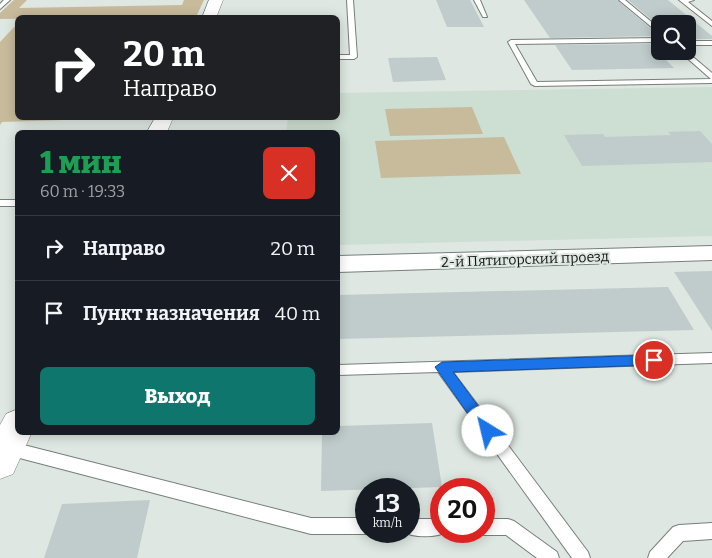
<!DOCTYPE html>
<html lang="ru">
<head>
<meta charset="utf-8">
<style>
	body { margin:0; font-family:Bitter,serif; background:#20242c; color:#f1f3f6; height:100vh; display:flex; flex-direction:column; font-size:19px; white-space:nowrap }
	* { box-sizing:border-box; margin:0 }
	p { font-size:16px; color:#9ea1a6 }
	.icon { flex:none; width:28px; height:28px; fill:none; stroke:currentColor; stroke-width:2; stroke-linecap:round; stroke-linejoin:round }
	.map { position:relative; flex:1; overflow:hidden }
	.details { position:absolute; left:15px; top:130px; width:325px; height:305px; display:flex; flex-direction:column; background:#171b24; border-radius:8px; box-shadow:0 2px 12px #0003 }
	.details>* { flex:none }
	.guide { position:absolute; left:15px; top:15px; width:325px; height:105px; border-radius:8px; box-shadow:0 2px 12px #0003; background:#202124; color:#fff; overflow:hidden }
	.controls { position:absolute; left:651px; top:15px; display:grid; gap:10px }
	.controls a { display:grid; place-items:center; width:45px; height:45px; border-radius:8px; background:#171b24; box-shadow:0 2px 12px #0003; font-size:25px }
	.speed { position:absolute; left:355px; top:478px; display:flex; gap:10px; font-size:25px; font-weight:700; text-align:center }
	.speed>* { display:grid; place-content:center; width:65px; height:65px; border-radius:50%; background:#171b24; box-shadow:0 2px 12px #0003; line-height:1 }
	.speed small { font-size:12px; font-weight:400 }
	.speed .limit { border:8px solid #d22; background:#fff; color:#111 }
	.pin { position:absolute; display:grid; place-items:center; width:42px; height:42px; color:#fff; margin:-21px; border:2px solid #fff; border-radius:50%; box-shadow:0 1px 5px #0007 }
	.me { position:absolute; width:55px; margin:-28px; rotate:324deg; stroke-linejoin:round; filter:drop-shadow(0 0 4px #0008) }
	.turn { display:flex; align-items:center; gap:18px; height:105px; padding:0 25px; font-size:22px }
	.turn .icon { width:65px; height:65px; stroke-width:2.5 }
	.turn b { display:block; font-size:35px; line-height:42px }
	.round { display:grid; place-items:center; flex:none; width:52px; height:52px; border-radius:8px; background:#20242c }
	.headline { display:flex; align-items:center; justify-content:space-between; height:85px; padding:0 25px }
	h1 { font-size:30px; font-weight:800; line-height:38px; color:#1e9e55 }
	.action { display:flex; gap:10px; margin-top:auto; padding:10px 25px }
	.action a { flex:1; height:58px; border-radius:8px; background:#0f766e; color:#fff; font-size:20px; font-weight:800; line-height:58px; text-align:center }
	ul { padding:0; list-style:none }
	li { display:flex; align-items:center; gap:15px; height:65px; padding:0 25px; border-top:1px solid #363941 }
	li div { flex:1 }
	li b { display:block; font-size:19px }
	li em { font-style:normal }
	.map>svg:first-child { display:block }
	.built { fill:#cdded2 }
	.green { fill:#c8bb9c }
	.building { fill:#bfcccb }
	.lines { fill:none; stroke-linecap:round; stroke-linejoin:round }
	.lane-casing { stroke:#767f79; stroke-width:2 }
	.street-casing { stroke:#767f79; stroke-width:2 }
	.secondary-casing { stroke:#767f79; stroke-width:1 }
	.lane { fill:#fff; fill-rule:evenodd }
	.street { fill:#fff; fill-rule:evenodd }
	.secondary { fill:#fff; fill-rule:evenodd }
	.route { fill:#1a73e8; stroke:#114b97 }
	.labels { text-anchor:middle; stroke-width:4; stroke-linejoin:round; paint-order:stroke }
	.street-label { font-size:14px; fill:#121513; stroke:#dee7e1 }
</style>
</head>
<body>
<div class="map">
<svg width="712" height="558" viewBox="0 0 712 558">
	<rect width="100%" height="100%" fill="#dee7e1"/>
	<path class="built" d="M712,87V236L338,245V132H286L288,118H338V93Z"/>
	<path class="green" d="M14,0H27L19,8L182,5L184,0H204L196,17L0,19V13Z
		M17,24L18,118H65L63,120L2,122L0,125V42Z
		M472,107L483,134L390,136L385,109Z
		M504,137L521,174L381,178L375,141Z"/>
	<path class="building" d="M436,0H470L484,27H447Z
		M524,0H617L660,36L550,38Z
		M628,0H668L712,36V39H688V24H660V27Z
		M650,44L674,68L572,70L555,45Z
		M437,57L446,80L393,82L388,58Z
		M700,131L712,144V162L582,166L564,135L603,134L605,137L671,135L668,132Z
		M712,271V331L674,272Z
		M668,287L694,330L338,339V295Z
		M432,423L442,487L321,491L322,432H338V426Z
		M150,500L137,558H44L62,504Z"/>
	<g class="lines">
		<g class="lane-casing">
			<path id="lane" d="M4,0H10L0,9V4Z
				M347,0H353L357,57L354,59H338V55H350Z
				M474,0H480L487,17H483Z
				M619,0H625L660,29V34Z
				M679,0H694L688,2L712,21V26Z
				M660,38V42L515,44L537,82L711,79L679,51H686L712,73V83L535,86L531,84L508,42L511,40Z
				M688,41H712V45H688Z
				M0,200H18V206H0Z
				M712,353V363L453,372L588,552L590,558H572L438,372L338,375V365Z
				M8,441L311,518H366V531H372L366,534H311L8,455L3,453L1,448L3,443Z
				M409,519H441V531H447C439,538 411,538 403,531H409Z
				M484,519H508L514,521L557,552L559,558H537L506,535H484L478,533V531H484Z
				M712,523V539L683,541L667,558H648L650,552L673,527L679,525Z"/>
		</g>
		<g class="street-casing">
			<path id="street" d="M712,246V260L338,272V256Z"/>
		</g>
		<g class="secondary-casing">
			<path id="secondary" d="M209,0H223L216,18H202Z
				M155,118H173L167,132H147Z
				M18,409V432H32L13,474L0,479V425L6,414Z"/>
		</g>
		<use href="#lane" class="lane"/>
		<use href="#street" class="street"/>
		<use href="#secondary" class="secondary"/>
	</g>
	<path class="route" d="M654,355L661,360L654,365L453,372L493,426L495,431L493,435L488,437L483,435L435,367L442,362Z"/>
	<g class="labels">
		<g class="street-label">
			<text transform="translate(525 259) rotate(-2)" y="5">2-й Пятигорский проезд</text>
		</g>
	</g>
</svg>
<div class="controls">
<a><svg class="icon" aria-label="search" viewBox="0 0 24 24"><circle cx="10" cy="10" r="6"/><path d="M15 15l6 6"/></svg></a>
</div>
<div class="speed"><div>13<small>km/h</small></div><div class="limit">20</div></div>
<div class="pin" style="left:654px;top:360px;background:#d93025"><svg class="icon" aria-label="arrive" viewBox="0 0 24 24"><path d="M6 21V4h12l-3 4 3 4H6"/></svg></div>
<svg class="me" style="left:488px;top:431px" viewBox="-20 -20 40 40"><circle r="19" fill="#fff"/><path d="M0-13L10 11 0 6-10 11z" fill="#1a73e8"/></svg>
<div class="guide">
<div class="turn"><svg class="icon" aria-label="right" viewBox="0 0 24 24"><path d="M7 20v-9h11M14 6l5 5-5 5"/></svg><div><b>20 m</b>Направо</div></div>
</div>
<section class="details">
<div class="headline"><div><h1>1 мин</h1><p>60 m · 19:33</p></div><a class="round" style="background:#d93025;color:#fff"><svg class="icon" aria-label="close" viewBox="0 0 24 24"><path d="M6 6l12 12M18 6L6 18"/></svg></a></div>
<ul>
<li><svg class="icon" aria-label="right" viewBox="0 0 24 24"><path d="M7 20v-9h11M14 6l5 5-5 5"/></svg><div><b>Направо</b></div><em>20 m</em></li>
<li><svg class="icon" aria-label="arrive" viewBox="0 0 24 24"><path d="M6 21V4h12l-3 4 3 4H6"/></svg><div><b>Пункт назначения</b></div><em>40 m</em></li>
</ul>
<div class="action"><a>Выход</a></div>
</section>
</div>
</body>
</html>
